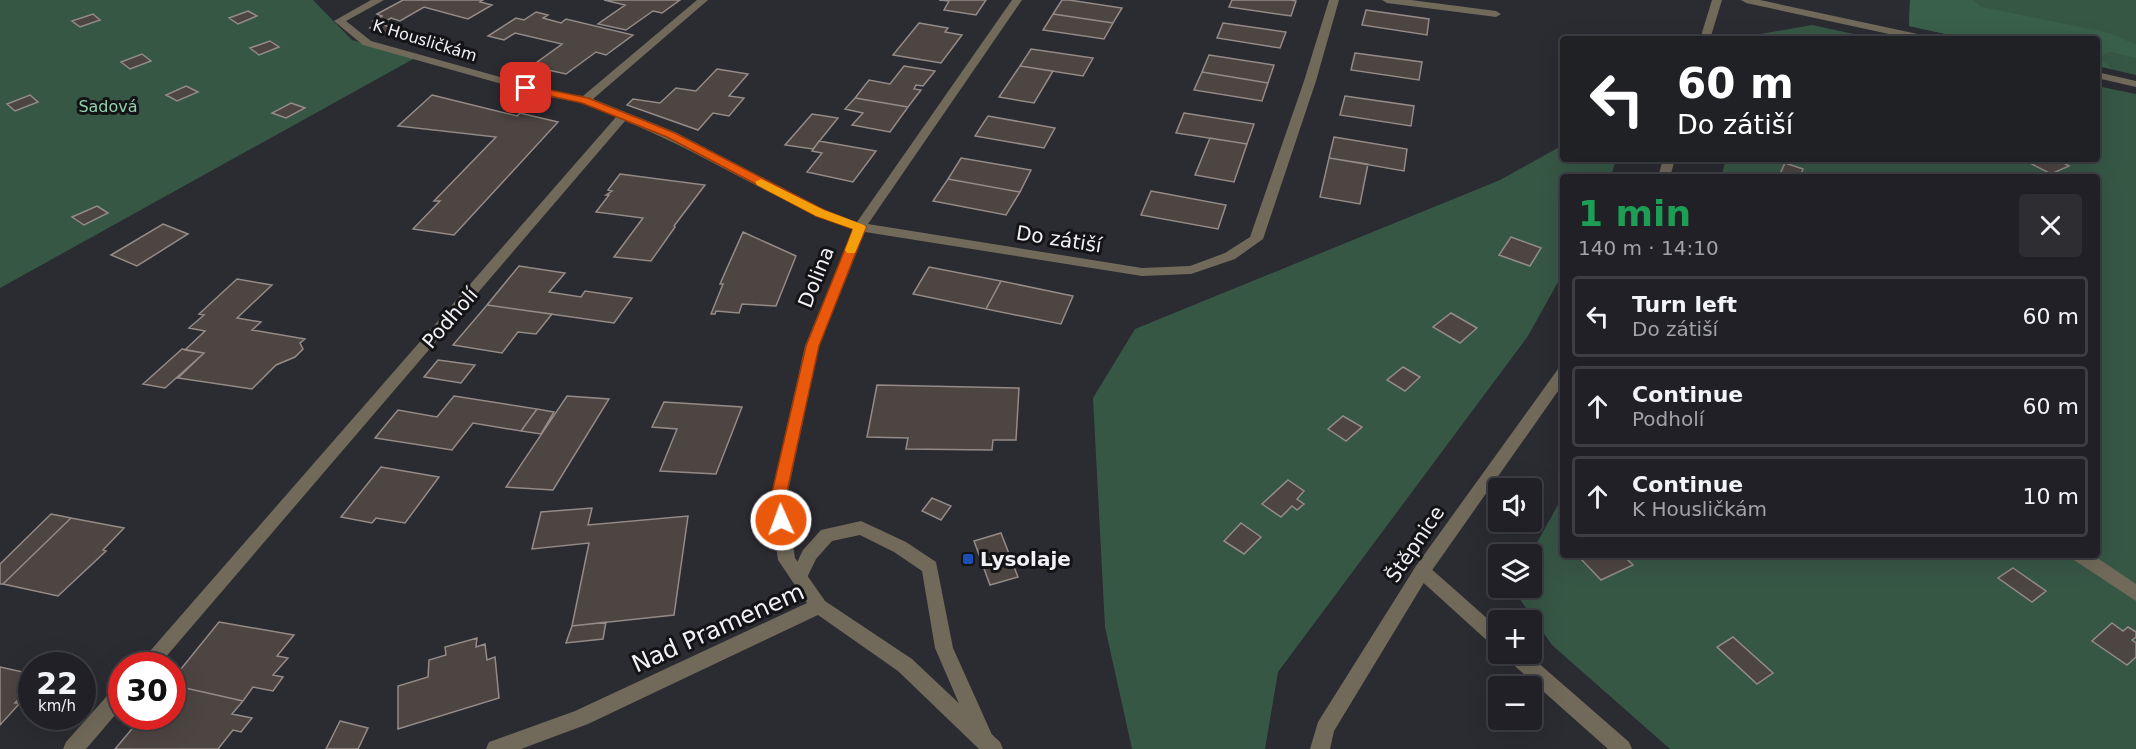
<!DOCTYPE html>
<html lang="en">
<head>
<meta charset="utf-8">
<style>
	body { margin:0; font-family:"DejaVu Sans",sans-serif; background:#2d2d32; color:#f1f3f6; height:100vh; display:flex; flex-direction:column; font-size:22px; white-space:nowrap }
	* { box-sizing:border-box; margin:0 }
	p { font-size:20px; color:#a2a3a7 }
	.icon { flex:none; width:33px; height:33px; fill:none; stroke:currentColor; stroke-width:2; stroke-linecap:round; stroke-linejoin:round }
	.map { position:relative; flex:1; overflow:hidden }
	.side { position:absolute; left:1560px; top:174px; width:540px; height:384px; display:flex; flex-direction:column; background:#202026; border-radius:6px; box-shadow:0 6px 24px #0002,0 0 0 2px #3d3e43 }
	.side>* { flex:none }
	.guide { position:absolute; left:1560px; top:36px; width:540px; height:126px; border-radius:6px; box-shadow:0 6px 24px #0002,0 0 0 2px #3d3e43; background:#202124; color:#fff; overflow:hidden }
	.tools { position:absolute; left:1488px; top:478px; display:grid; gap:12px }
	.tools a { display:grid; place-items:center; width:54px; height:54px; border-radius:6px; background:#202026; box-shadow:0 6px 24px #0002,0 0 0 2px #3d3e43; font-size:30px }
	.speed { position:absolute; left:18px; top:652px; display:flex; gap:12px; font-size:30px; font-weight:700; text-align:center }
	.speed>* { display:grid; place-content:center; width:78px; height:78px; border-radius:50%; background:#202026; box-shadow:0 6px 24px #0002,0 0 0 2px #3d3e43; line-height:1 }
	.speed small { font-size:15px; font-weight:400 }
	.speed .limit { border:9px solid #d22; background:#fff; color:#111 }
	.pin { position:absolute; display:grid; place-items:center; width:51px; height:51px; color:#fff; margin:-26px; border-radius:12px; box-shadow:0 3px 9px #0006 }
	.me { position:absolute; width:66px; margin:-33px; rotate:358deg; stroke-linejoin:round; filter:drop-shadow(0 0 4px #0008) }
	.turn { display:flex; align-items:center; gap:21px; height:126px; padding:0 18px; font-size:27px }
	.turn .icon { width:78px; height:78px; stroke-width:2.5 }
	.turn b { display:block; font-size:42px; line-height:51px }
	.round { display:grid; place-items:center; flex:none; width:63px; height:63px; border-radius:6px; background:#2d2d32 }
	.overview { display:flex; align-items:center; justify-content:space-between; height:102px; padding:0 18px }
	h1 { font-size:36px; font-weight:700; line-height:45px; color:#1e9e55 }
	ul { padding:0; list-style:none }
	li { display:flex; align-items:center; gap:18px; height:81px; margin:0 12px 9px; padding:0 6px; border:3px solid #3d3e43; border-radius:6px }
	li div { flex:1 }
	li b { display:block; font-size:22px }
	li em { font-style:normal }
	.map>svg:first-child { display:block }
	.green { fill:#375745 }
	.forest { fill:#39604a }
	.building { fill:#4d4541; stroke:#948b87; stroke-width:1.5 }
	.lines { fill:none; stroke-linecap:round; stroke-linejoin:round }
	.service { fill:#716a5a; fill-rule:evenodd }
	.minor { fill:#716a5a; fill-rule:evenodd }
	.tertiary { fill:#716a5a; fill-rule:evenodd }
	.route { fill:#ea580c; stroke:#983908; stroke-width:1.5 }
	.slow { fill:#f59e0b }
	.transit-dot { fill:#1a4fb4; stroke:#141417; stroke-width:2 }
	.labels { text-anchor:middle; stroke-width:6; stroke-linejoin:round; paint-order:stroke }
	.far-street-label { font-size:16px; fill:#f1f1f6; stroke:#141417 }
	.far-park-label { font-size:16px; fill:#91d3ad; stroke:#141417 }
	.street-label { font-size:20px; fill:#f1f1f6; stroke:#141417 }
	.poi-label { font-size:20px; font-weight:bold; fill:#f1f1f6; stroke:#141417; text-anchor:start }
	.near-street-label { font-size:24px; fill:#f1f1f6; stroke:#141417 }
</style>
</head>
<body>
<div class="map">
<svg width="2136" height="749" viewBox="0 0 2136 749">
	<rect width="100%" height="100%" fill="#2b2b32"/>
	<path class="green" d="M0,0H313L352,40L415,58L0,288Z
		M1910,0H2136V75L2097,66V39H1969L1909,26Z
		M1812,25L1877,39H1759L1760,34Z
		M2097,86L2136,94V749H1670L1552,645L1512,588H1532L1530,555L1563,496V555H2097V177H1721L1726,159H2097Z
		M1563,145V159H1616L1611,177H1563V273L1528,336L1278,672L1265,749H1132L1105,627L1093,398L1135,329L1500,180Z"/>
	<path class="forest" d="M1910,0H1973L1981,7L2096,30L2112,34L2136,45V58L2111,52L2104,54L2101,59L2113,69L2097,66V39H1969L1909,26Z"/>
	<path class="building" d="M403,0H483L480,2L492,5L468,19L424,7L400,21L391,18L380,24L406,32L396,38L370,28L380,23L373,21L382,16L377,14Z
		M604,0H680L662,13L653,11L626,30L598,24L625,5Z
		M939,0H986L976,15L944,10L949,1Z
		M1062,0H1069L1122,8L1113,23L1053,14Z
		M1232,0H1291L1296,1L1291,16L1229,7Z
		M1366,10L1429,19L1427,35L1362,25Z
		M248,11L257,16L238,24L229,18Z
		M536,12L548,15L543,18L561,23L566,19L633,35L606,55L596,52L566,74L548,70L535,79L515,78L562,44L515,33L504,40L488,36L516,18L524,20Z
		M93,14L100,20L80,27L72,21Z
		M1053,14L1113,23L1104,39L1043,30Z
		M919,23L948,28L945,32L962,35L941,63L893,55Z
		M1223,23L1286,32L1280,48L1217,38Z
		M270,41L279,47L259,55L250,48Z
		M1031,49L1093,58L1083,76L1020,66Z
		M1355,53L1422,62L1419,80L1351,70Z
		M142,54L151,61L130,69L121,62Z
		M1209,55L1274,65L1268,83L1202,72Z
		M904,66L935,71L923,86L916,85L914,89L921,90L908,107L855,98L869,80L890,84Z
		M1020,66L1053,71L1034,103L999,97Z
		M717,69L748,74L729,96L744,98L729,116L713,113L698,130L627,105L633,99L660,103L676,88L696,91Z
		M1202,72L1268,83L1262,101L1194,90Z
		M186,86L198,92L177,101L166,95Z
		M30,95L38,102L15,111L7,104Z
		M432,95L517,116L520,113L558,122L454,235L413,229L440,201H434L496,137L398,126Z
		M1345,96L1414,106L1411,126L1340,115Z
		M855,98L908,107L890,132L852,125L863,113L845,109Z
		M291,103L305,108L286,118L272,113Z
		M1184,113L1254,124L1247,144L1176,133Z
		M812,114L838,118L813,149L785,145Z
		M988,116L1055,128L1044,148L975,136Z
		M1334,137L1407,149L1404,171L1329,158Z
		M1210,138L1247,144L1234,182L1195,175Z
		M819,141L876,151L853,182L807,172L822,153L812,151Z
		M961,158L1031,170L1020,192L948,179Z
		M1329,158L1368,164L1360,204L1320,197Z
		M2039,159H2056L2069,166L2051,174L2030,163Z
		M1785,163L1803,169L1800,177L1780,174Z
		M620,174L705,185L674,226L675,227L651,261L614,257L643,218L596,212L609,195H606L612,191L608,190Z
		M948,179L1020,192L1006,215L933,201Z
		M1151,191L1226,205L1218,229L1141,215Z
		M97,206L108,213L84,225L72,217Z
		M163,224L188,234L137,266L111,255Z
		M743,232L796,256L776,306L742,304L739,313L716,311L715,314H711L723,284H720Z
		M1511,237L1541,248L1530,266L1499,255Z
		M519,266L565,273L549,292L581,297L585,291L632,298L614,323L487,305Z
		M929,267L1001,281L986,309L913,294Z
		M237,279L272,285L237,318L261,322L252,330L305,339L300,343L303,349L295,357L276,365L252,389L178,378L204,353L185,350L205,331L189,328L204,315L199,314Z
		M1001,281L1073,296L1061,324L986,309Z
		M487,305L552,314L536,334L518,332L502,353L453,345Z
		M1451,313L1477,328L1460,343L1433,327Z
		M182,349L204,353L165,388L143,384Z
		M438,360L475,365L461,383L424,377Z
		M1403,367L1420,377L1405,391L1387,380Z
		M877,385L1019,388L1016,440H993L992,450L906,449L908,438L867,437Z
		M454,396L537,409L521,431L473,423L452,450L375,438L398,410L437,417Z
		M567,396L609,399L553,490L506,487Z
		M664,402L742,407L716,474L660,471L677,429L652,427Z
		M537,409L554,412L541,434L521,431Z
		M1343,416L1362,427L1346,441L1328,429Z
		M381,467L439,477L405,523L376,518L372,523L341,517Z
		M1288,480L1304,491L1297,499L1304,504L1297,510L1292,506L1281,517L1262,504Z
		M932,498L951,506L941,520L922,511Z
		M592,508L588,525L688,516L674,615L572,626L589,543L532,549L541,512Z
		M51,514L71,518L3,584H0V564Z
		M71,518L124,528L103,550L106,551L58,596L3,584Z
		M1241,523L1261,537L1244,554L1224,541Z
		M1001,533L1018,577L990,585L974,541Z
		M1585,555H1623L1633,565L1601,580L1580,558Z
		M2013,568L2046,591L2032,602L1998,578Z
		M219,622L294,635L277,656L288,658L273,675L283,677L273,691L253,687L243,701L172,685V680Z
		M606,622L603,639L566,643L572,626Z
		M2112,623L2123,631L2128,627L2136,632V637L2132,640L2136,643V657L2127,665L2092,641Z
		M1733,637L1773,673L1757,684L1717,647Z
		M477,638L476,647L485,644L487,660L495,657L499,698L398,729V686L428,677L429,660L446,655L445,647Z
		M0,667L32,674V685L15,703H20L0,725Z
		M172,685L243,701L232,714L252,718L241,732L233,730L218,749H115L142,717H172Z
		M340,721L368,728L358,749H326Z"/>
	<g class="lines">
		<path class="service" d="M1741,0H1760L1927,36L1932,39H1912L1746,3Z
			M2097,72L2136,81V87L2097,78Z
			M861,521L906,542L936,562L953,648L993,737L990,743L983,746L976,743L935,648L922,571L894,552L860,535L832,541L816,559L805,582L799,584L793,582L790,577L803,550L821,530Z"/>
		<path class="minor" d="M371,0H384L346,21L371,41L550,91L583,96L697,0H708L593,99L675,132L825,210L857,222L1012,0H1022L868,224L1142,268L1190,266L1225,253L1250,237L1304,81L1329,0H1339L1316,81L1263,239L1235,259L1191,274L1142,276L865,232L819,346L786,501L795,558L825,601L912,659L1000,742L1003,749H979L898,671L818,615L588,724L521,749H486L489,742L575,711L807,603L778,560L770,501L805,346L853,229C773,201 703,152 625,121L158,666H137L616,117L582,103L545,96L363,45L334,21Z
			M1382,0H1411L1496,11L1501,14L1496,17L1387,3Z
			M2071,555H2093L2136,584V601L2074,560Z
			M1422,564L1428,566L1498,628V647L1492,645L1416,576L1413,571L1416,566Z
			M1506,654H1528L1629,742L1632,749H1608L1508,660Z
			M122,685V707L86,749H63L66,742L115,687Z"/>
		<path class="tertiary" d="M1712,0H1722L1710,39H1700Z
			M1663,159H1675L1670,177H1658Z
			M1563,368V384L1428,576L1334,731L1330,749H1310L1318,722L1416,566L1558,369Z"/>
	</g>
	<path class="route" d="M526,85L588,98L675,133L824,210L866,227L819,346L785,501L789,520L786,525H775L770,501L806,346L853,229L816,216L667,137L582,103L523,90L521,88Z"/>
	<path class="slow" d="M761,179L824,210L864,225L866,227L855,253H847L845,250L853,229L816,216L757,185L755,182Z"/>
	<rect class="transit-dot" x="962" y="553" width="12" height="12" rx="3"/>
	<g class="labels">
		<g class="far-street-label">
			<text transform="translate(425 40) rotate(17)" y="6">K Housličkám</text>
		</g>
		<g class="far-park-label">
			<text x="108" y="112">Sadová</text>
		</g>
		<g class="street-label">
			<text transform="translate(1059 239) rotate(9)" y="7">Do zátiší</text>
			<text transform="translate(816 277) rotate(-68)" y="7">Dolina</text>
			<text transform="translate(450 318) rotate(-49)" y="7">Podholí</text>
			<text transform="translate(1415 544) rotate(-56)" y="7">Štěpnice</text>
		</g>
		<g class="poi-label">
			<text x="980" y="566">Lysolaje</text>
		</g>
		<g class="near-street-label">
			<text transform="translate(718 628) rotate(-24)" y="8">Nad Pramenem</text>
		</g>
	</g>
</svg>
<div class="tools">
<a><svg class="icon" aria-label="sound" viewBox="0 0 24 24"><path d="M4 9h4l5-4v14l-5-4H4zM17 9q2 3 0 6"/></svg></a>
<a><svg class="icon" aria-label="layers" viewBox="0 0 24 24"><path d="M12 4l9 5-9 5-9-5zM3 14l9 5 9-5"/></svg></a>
<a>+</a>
<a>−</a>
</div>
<div class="speed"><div>22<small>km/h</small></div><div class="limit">30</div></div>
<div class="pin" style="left:526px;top:88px;background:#d93025"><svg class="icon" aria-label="arrive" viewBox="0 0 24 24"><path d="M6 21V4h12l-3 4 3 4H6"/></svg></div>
<svg class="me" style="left:781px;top:520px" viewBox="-20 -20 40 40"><circle r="17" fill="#ea580c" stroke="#fff" stroke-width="3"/><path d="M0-11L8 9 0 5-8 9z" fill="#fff"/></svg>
<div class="guide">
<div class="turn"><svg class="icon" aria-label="left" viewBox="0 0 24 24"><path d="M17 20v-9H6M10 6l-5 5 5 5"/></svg><div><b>60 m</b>Do zátiší</div></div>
</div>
<section class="side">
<div class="overview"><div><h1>1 min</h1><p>140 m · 14:10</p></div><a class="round"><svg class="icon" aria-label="close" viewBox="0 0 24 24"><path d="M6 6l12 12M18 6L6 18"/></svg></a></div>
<ul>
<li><svg class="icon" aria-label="left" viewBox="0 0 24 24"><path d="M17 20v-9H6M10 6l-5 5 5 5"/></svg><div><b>Turn left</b><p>Do zátiší</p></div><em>60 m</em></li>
<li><svg class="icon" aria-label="ahead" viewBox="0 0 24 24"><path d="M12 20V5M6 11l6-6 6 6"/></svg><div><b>Continue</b><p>Podholí</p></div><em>60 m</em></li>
<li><svg class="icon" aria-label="ahead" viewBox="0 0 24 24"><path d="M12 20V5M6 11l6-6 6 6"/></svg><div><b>Continue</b><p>K Housličkám</p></div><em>10 m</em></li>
</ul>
</section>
</div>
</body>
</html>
